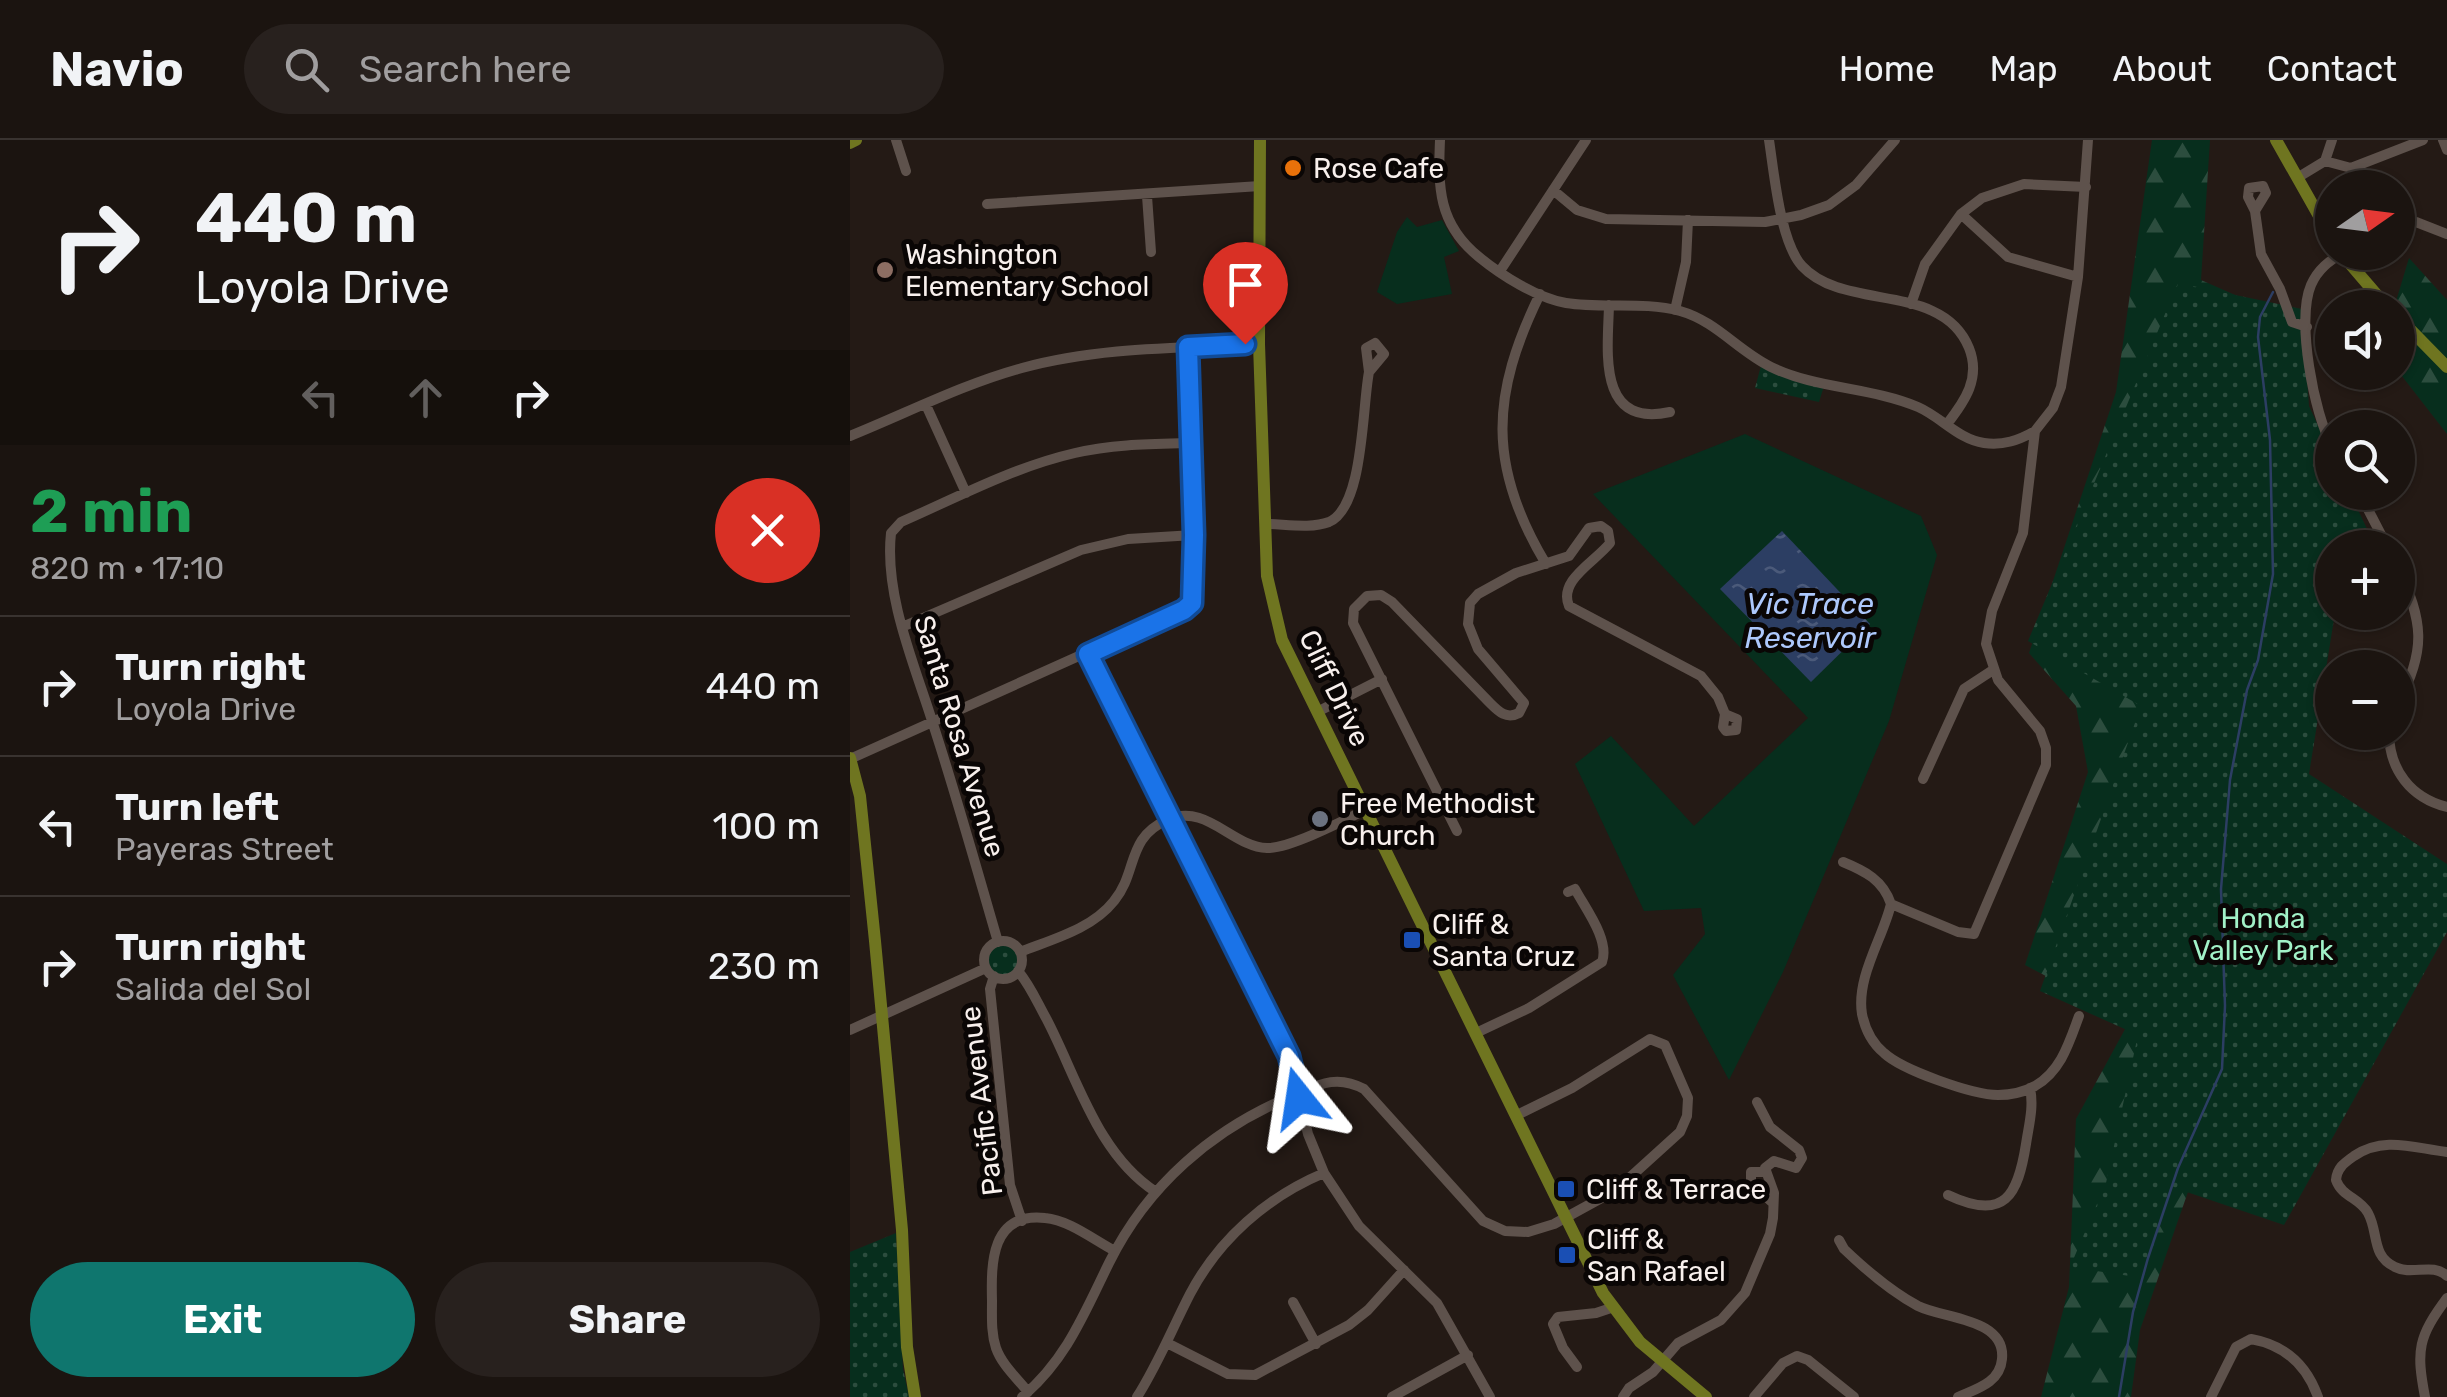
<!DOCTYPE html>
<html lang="en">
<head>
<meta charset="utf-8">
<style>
	body { margin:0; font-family:Rubik,sans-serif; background:#28211e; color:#f1f3f6; height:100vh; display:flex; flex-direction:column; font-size:38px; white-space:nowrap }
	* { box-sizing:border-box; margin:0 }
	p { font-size:32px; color:#a09e9f }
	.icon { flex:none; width:55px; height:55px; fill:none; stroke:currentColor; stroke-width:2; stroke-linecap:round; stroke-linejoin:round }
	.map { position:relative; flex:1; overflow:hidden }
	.sheet { display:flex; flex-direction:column; background:#1b1410; width:850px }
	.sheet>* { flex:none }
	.hud { background:#1b1410; color:#f1f3f6; overflow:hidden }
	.needle { width:65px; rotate:76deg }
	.controls { position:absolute; left:1465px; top:30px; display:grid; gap:20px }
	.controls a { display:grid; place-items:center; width:100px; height:100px; border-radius:50%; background:#1b1410; box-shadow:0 2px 8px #0004,0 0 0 2px #393330; font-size:50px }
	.pin { position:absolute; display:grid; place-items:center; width:85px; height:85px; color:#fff; margin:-102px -42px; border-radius:50% 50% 50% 0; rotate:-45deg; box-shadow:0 0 10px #0007 }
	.pin .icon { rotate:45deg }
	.me { position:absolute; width:110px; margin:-55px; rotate:345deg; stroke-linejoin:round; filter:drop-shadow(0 0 8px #0008) }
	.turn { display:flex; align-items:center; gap:35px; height:210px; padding:0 30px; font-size:45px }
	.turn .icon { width:130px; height:130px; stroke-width:2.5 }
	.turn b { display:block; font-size:70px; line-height:85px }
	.lanes { display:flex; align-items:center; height:95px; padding:0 30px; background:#0003; justify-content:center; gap:50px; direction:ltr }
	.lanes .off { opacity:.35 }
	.round { display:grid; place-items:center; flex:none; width:105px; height:105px; border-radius:52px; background:#28211e }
	.headline { display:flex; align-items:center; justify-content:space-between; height:170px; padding:0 30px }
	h1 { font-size:60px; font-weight:700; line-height:75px; color:#1e9e55 }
	.action { display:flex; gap:20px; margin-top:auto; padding:20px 30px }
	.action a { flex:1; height:115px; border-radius:60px; background:#0f766e; color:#fff; font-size:40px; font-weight:700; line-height:115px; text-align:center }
	.action a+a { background:#28211e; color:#f1f3f6 }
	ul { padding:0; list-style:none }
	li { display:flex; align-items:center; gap:30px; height:140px; padding:0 30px; border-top:2px solid #393330 }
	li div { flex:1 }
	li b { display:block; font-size:38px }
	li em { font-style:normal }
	header { display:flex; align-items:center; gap:60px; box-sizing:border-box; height:140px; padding:0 50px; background:#1b1410; border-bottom:2px solid #393330 }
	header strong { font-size:48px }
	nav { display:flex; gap:55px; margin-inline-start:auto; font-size:35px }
	.search { width:700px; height:90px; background:#28211e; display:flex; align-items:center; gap:25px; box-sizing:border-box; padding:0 35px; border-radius:55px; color:#a09e9f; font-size:38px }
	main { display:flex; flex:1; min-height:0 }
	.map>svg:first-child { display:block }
	.grass { fill:#072e1d }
	.forest { fill:url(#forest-firs) }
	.park { fill:url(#park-dots) }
	.water { fill:url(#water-ripples) }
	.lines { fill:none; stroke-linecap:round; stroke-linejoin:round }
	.stream { stroke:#2c3e63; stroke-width:2.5 }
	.minor { stroke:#5e524c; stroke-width:10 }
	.major { stroke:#6f7520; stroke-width:12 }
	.route-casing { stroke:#114b97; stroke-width:25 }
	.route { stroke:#1a73e8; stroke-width:18 }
	.food-dot { fill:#e8710a; stroke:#0a0605; stroke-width:4 }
	.education-dot { fill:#8d6e63; stroke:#0a0605; stroke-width:4 }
	.worship-dot { fill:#6b7280; stroke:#0a0605; stroke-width:4 }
	.transit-dot { fill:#1a4fb4; stroke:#0a0605; stroke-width:4 }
	.labels { text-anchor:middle; stroke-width:10; stroke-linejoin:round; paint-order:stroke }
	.poi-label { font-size:28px; fill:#f8f0ed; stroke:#0a0605; text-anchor:start }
	.street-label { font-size:28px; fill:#f8f0ed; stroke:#0a0605 }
	.park-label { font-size:28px; fill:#a2f2c8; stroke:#0a0605 }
	.water-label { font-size:30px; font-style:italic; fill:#adc8fc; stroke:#0a0605 }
</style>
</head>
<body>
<header>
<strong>Navio</strong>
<div class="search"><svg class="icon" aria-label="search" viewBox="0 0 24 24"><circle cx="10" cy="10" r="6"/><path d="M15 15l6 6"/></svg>Search here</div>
<nav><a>Home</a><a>Map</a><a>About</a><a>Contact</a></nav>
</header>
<main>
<section class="sheet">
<div class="hud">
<div class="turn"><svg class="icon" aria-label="right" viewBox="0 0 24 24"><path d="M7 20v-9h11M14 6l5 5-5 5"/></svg><div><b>440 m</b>Loyola Drive</div></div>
<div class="lanes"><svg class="icon off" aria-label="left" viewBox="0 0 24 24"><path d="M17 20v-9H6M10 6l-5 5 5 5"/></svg><svg class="icon off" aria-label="ahead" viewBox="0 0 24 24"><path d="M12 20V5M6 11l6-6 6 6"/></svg><svg class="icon" aria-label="right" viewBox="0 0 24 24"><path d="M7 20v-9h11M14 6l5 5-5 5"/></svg></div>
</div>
<div class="headline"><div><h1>2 min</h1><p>820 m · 17:10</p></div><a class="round" style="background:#d93025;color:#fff"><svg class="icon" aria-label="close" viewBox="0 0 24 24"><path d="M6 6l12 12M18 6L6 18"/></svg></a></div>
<ul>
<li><svg class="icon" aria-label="right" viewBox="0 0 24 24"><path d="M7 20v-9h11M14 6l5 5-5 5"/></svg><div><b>Turn right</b><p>Loyola Drive</p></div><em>440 m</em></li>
<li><svg class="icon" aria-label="left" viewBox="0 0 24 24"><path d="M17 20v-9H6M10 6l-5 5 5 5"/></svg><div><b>Turn left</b><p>Payeras Street</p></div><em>100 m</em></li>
<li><svg class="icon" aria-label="right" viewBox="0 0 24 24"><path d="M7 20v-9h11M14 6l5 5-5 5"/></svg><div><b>Turn right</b><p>Salida del Sol</p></div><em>230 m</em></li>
</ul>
<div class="action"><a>Exit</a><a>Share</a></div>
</section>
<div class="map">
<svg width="1597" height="1257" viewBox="0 0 1597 1257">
	<defs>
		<pattern id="forest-firs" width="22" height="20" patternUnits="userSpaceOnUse" patternTransform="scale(2.5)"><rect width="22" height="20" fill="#072e1d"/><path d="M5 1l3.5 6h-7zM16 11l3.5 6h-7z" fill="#2c4d3e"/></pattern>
		<pattern id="park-dots" width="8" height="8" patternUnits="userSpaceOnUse" patternTransform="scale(2.5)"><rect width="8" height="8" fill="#072e1d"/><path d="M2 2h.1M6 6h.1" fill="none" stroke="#2c4d3e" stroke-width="1.8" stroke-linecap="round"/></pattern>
		<pattern id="water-ripples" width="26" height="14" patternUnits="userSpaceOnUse" patternTransform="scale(2.5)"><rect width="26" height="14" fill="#2c3e63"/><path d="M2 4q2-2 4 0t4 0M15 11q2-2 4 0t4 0" fill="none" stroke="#4b5a7a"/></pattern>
	</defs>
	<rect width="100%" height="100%" fill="#241a15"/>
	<path class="grass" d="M557,77L567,87L592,80L609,111L594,117L602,154L547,164L527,152L547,92Z
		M895,294L1071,376L1087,415L1039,581L933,832L879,940L823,835L855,794L851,768L794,771L725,624L761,596L844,686L958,578L743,354Z"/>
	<path class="forest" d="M1302,0H1360L1351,140L1401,162L1339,1049L1290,1190L1281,1257H1191L1219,1147L1226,979L1280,880L1175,825L1238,632L1226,566L1179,513L1266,252Z
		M1559,118L1597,160V294L1548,231V168H1544Z"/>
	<path class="park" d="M1328,143L1452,169L1459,266L1482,316V352L1500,353L1519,393L1506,407L1482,408L1485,473L1459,634L1597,724V792L1434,1085L1322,1047L1293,1138L1220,1127L1256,1043L1288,895L1190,851L1291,566L1178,501Z
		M912,222L975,243L969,262L905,248Z
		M134 820a19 19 0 1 1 38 0a19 19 0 1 1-38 0Z
		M46,1093L53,1229L59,1257H0V1112Z"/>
	<path class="water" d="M932,391L1020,484L961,542L870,449Z"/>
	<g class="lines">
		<path class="stream" d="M1269,1257L1283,1172L1298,1118L1328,1028L1372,929L1375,866L1371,749L1380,640L1397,550L1408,520L1423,434L1420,300L1408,197L1410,177L1423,152"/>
		<path class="minor" d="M46,0L56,31
			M590,0C588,47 588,84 629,117C651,135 687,158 716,163C754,169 793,161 830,171C866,181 888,211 921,227C966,249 1021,247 1068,267C1091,277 1108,299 1134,303C1153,306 1169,300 1185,291
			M919,0C924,32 930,102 952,126C994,172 1092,141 1119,208C1131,238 1115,261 1097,284
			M1593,0L1597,10
			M1475,21L1501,28L1573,0
			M1475,21L1482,0
			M1447,38L1475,21
			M703,50L727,70L756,79L915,82L951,75L979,65L1006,45L1045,0
			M297,56L301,112
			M137,64L410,46
			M1405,71L1398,57L1399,48L1413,46L1416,53L1405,71L1411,114L1430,149L1442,182L1457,187
			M1111,74L1158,117L1228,137
			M1548,83L1566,82L1597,94
			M650,131L736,0
			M690,154C641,254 637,326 696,424
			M1061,164L1075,124L1111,74L1132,58L1174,44L1236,47
			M759,165C758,210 746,288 820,272
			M825,170L836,122L838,80
			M525,203L534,214L519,232L516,208Z
			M76,265L116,353
			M0,296C57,273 113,244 172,228C248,207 330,208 409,204
			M1482,306C1464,274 1446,180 1461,145C1468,129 1479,121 1494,112
			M1509,352L1538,408
			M415,384C434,384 461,389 479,382C514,367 512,267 519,232
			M1548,428C1573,480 1577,510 1548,563
			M52,487L231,410L278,399L344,395
			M238,513L439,916L458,994L474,1033L509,1086L587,1163L640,1257
			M467,572L532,539
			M1539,592C1539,630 1561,658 1597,667
			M0,619L340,466L345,456L338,207
			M1073,639L1114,549L1143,530
			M607,691L503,483L504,469L517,456L531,455L542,462L639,562C648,571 656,580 669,573L674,563L628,509L618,484L620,463L628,454L666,433L719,416L739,388L751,386L758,391L760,403C745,422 708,440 719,466L851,536L868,557L875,574L873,587L876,591L886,590L887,579L875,574
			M993,722C1015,731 1033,740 1041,764C1033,798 1006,837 1012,874C1015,889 1022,903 1034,913C1052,930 1123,955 1148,955C1161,955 1174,952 1185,946C1211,931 1219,903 1229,876
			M1041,764L1108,792L1124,794L1196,625V608L1190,591L1148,540L1136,504L1142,471L1173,393L1185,291L1203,268L1211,247L1228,137L1238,0
			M134 820a19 19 0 1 1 38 0a19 19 0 1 1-38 0Z
			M148,802C127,730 107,658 84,587C66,528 34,457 41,393L51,382C108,357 164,327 225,313C263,304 302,304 341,303
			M170,812C203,799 242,789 264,761C288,732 276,698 317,680C356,662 382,707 417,708C439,709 495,680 517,669
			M168,831C180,845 187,862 196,878C227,937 247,1014 306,1052
			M144,836L140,849L160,1045L172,1081
			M0,890L136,828
			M626,893L679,868L752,822C760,800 735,768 725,749L718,752
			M1597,1012C1563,1008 1534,996 1504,1016C1494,1023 1487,1028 1486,1040C1492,1057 1510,1058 1518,1073C1529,1093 1521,1116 1545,1127C1562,1136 1583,1122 1597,1136
			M916,1032H901V1043L923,1063
			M1098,1055C1155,1082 1168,1055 1176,1004C1179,984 1184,967 1180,948
			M989,1100L994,1109C1016,1130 1040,1151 1068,1166C1094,1179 1156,1178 1152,1219C1150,1243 1126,1249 1108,1257
			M443,1162L466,1204
			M317,1203L378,1234L405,1235L499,1185L518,1170L554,1130
			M727,1227L713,1208L703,1184L708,1177L746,1173L761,1168
			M178,1252C167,1238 152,1225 146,1208C141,1193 142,1177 142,1161C141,1123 141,1072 195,1078C219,1080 244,1100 265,1111
			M172,1257C216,1220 234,1174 259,1123C297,1046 362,989 442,956C468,945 486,934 514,949L633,1081L655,1091L678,1092L704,1084L766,1050L830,992L837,976L838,958L815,905L800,899L722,948L667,975
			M287,1257C308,1224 322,1189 340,1154C369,1099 417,1057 474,1033
			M542,1257L618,1215
			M773,1257L779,1248L803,1232L828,1203L871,1180L895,1153L920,1094L923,1078L924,1053L915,1028L924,1021L946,1028L952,1018L949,1010L920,987L907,962
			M904,1257L933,1223L947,1216L958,1220L1004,1257
			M1361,1257L1386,1207L1401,1199C1435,1205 1457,1226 1468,1257
			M1575,1257C1566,1210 1568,1197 1597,1158"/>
		<path class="major" d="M410,0L409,204L417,436L432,500L753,1153L790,1202L856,1257
			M1426,0L1482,99
			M0,3L6,0
			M1490,112L1538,168
			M1548,177L1597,227
			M0,618L10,656L25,801L52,1090L57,1207L65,1257"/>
	</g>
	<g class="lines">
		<g class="route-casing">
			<path id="route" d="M395,204L338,207L344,395L342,463L334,470L238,514L439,916L449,958"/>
		</g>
		<use href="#route" class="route"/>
	</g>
	<circle class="food-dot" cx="443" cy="28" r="10"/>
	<circle class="education-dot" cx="35" cy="130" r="10"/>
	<circle class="worship-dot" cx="470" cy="679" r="10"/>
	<g class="transit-dot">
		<rect x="552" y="790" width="20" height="20" rx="5"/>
		<rect x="706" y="1039" width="20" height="20" rx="5"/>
		<rect x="707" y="1105" width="20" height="20" rx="5"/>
	</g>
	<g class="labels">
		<g class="poi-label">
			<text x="463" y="38">Rose Cafe</text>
			<text x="55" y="124">Washington<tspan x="55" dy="32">Elementary School</tspan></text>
			<text x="490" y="673">Free Methodist<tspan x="490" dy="32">Church</tspan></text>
			<text x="582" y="794">Cliff &amp;<tspan x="582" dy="32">Santa Cruz</tspan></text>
			<text x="736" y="1059">Cliff &amp; Terrace</text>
			<text x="737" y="1109">Cliff &amp;<tspan x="737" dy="32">San Rafael</tspan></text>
		</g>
		<g class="street-label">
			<text transform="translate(485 548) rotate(64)" y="10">Cliff Drive</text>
			<text transform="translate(110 596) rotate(73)" y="10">Santa Rosa Avenue</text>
			<text transform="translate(131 961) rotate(-97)" y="10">Pacific Avenue</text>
		</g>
		<g class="park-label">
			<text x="1413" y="788">Honda<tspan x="1413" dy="32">Valley Park</tspan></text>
		</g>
		<g class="water-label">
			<text x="960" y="474">Vic Trace<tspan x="960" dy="34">Reservoir</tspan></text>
		</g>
	</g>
</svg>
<div class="controls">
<a><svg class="needle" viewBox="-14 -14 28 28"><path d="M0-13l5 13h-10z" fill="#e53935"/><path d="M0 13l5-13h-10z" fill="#a09e9f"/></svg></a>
<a><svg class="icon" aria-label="sound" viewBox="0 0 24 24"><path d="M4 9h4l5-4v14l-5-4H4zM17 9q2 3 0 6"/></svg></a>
<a><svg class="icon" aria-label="search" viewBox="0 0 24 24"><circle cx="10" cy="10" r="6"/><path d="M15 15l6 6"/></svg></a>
<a>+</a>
<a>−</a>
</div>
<div class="pin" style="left:395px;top:204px;background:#d93025"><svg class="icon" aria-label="arrive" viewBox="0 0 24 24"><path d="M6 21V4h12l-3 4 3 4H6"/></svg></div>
<svg class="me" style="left:449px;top:958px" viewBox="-20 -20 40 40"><path d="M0-17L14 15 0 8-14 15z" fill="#1a73e8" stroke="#fff" stroke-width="4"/></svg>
</div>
</main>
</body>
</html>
